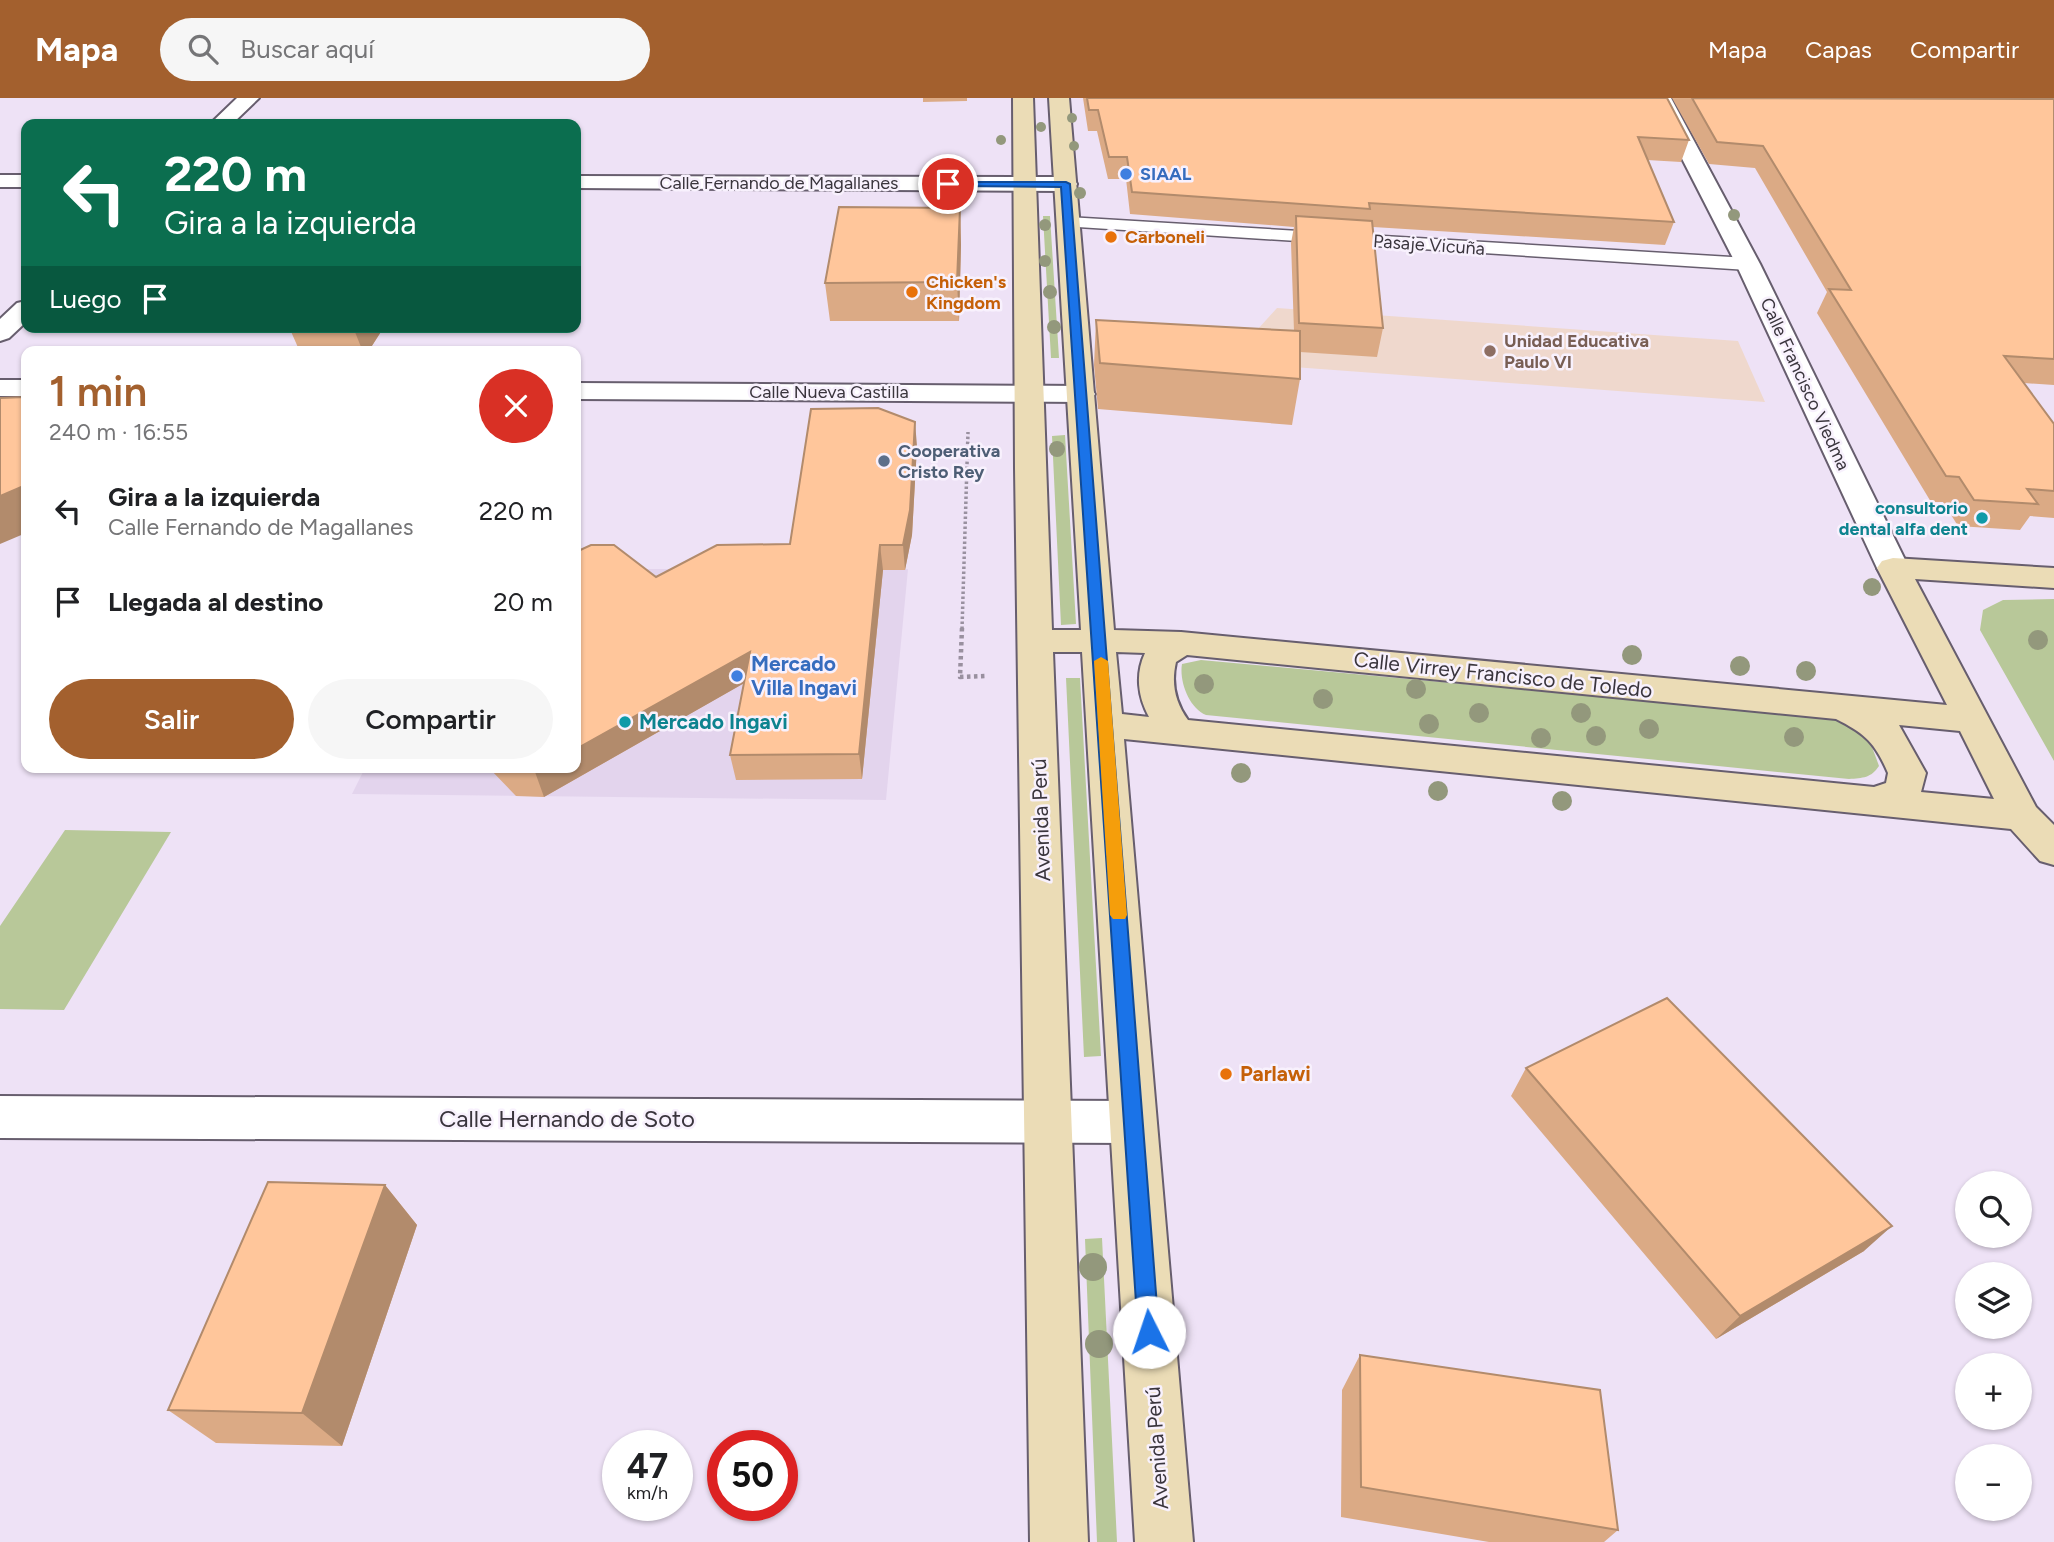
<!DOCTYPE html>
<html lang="es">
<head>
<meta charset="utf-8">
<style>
	body { margin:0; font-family:Figtree,sans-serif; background:#f6f6f6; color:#202124; height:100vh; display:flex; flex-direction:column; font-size:26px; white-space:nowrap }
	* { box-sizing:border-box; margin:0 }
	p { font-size:23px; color:#757577 }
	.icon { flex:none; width:38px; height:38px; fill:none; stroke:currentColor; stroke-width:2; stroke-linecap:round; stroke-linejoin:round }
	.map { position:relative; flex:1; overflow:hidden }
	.side { position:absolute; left:21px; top:248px; width:560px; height:427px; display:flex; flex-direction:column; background:#fff; border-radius:14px; box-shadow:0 2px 5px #0004 }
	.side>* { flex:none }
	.top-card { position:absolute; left:21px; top:21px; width:560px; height:214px; border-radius:14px; box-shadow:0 2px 5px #0004; background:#0b6e4f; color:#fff; overflow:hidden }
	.buttons { position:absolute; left:1955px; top:1073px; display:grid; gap:14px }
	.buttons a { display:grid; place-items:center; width:77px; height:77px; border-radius:50%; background:#fff; box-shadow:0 2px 5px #0004; font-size:35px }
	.speed { position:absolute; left:602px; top:1332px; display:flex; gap:14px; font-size:35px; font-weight:700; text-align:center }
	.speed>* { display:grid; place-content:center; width:91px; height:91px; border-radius:50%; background:#fff; box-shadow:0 2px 5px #0004; line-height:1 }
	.speed small { font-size:18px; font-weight:400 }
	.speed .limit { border:10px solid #d22; background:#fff; color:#111 }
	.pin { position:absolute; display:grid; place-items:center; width:60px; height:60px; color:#fff; margin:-30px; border:4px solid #fff; border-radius:50%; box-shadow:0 2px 7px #0007 }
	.me { position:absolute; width:77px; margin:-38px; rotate:356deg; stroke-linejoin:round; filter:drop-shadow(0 0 5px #0008) }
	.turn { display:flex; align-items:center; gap:24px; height:147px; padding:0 28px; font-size:32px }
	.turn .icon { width:91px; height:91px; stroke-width:2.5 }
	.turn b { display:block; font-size:49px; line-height:60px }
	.then { display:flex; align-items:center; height:66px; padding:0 28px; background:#0003; gap:14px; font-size:26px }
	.round { display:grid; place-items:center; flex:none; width:74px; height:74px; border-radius:37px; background:#f6f6f6 }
	.head { display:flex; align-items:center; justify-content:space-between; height:119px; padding:0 28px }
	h1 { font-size:42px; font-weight:600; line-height:52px; color:#a3602e }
	.cta { display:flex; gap:14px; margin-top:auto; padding:14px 28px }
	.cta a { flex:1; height:80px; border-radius:42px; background:#a3602e; color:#fff; font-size:28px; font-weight:600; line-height:80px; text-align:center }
	.cta a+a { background:#f6f6f6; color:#202124 }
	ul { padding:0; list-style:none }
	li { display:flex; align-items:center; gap:21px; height:91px; padding:0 28px }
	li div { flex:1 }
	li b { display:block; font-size:26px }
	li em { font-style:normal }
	header { display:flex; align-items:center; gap:42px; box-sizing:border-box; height:98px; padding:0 35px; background:#a3602e; color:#fff }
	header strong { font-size:33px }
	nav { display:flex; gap:38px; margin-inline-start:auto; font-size:24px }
	.search { width:490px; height:63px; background:#f6f6f6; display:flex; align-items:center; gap:18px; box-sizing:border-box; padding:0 24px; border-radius:38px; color:#757577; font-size:26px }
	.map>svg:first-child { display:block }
	.built { fill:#e3d4ed }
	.education { fill:#efd8cd }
	.green { fill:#b8c899 }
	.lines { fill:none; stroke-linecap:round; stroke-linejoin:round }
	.lane-casing { stroke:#675e6e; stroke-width:3 }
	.street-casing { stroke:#675e6e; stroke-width:4 }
	.secondary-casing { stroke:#675e6e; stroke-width:4 }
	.path-far1 { stroke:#99909f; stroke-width:3.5; stroke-dasharray:2.5 2.5; stroke-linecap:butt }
	.path { stroke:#99909f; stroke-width:4.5; stroke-dasharray:3.5 3.5; stroke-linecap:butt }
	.lane { fill:#fff; fill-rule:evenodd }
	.street { fill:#fff; fill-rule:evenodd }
	.secondary { fill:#ebdcb6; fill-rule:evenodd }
	.tree { fill:#93987c }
	.wall { fill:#dbaa85 }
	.shaded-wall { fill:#b28b6c }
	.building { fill:#ffc69b; stroke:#b28b6c; stroke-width:2 }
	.route { fill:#1a73e8; stroke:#114b97; stroke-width:2 }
	.slow { fill:#f59e0b }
	.shop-dot { fill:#3f7fe0; stroke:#f8f1fd; stroke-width:2.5 }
	.food-dot { fill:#e8710a; stroke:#f8f1fd; stroke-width:2.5 }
	.education-dot { fill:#8d6e63; stroke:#f8f1fd; stroke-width:2.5 }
	.service-dot { fill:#5c6f8a; stroke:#f8f1fd; stroke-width:2.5 }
	.culture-dot { fill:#0f9aa8; stroke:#f8f1fd; stroke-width:2.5 }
	.labels { text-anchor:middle; stroke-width:5; stroke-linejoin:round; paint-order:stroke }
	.far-shop-label { font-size:18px; font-weight:bold; fill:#366cbe; stroke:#f8f1fd; text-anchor:start }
	.far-street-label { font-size:18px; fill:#3a353d; stroke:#f8f1fd }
	.far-food-label { font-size:18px; font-weight:bold; fill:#c56008; stroke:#f8f1fd; text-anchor:start }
	.far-education-label { font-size:18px; font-weight:bold; fill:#785e54; stroke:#f8f1fd; text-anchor:start }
	.far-service-label { font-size:18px; font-weight:bold; fill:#4e5e75; stroke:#f8f1fd; text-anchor:start }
	.far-culture-label { font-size:18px; font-weight:bold; fill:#0d838f; stroke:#f8f1fd; text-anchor:end }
	.shop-label { font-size:21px; font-weight:bold; fill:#366cbe; stroke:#f8f1fd; text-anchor:start }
	.street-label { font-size:21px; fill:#3a353d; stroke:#f8f1fd }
	.culture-label { font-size:21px; font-weight:bold; fill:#0d838f; stroke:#f8f1fd; text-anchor:start }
	.food-label { font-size:21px; font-weight:bold; fill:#c56008; stroke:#f8f1fd; text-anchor:start }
	.near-street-label { font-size:24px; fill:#3a353d; stroke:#f8f1fd }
</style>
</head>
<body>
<header>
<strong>Mapa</strong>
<div class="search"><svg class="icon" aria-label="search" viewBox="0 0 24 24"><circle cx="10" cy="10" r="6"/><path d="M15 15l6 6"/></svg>Buscar aquí</div>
<nav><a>Mapa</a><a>Capas</a><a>Compartir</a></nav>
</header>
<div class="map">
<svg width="2054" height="1444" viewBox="0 0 2054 1444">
	<rect width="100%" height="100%" fill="#eee2f6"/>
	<path class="built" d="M576,471H908L886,702L352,696L365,670H576Z"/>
	<path class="education" d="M1277,210L1738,243L1765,304L1228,264Z"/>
	<path class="green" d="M1043,118H1050L1059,260H1051Z
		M1065,337L1076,526L1061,527L1052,338Z
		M2054,501V663L1980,532L1983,512L2003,502Z
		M1201,562L1833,620C1865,629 1869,639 1879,668C1871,680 1863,680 1849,681L1206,617C1189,610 1179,583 1182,566Z
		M1066,580H1080L1101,958L1084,959Z
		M65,732L171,734L64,912L0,911V828Z
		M1102,1140L1117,1444H1097L1085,1141Z"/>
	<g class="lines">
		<g class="lane-casing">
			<path id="lane" d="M1068,119L1748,160L1757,166L1748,172L1062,128L1059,124Z"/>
		</g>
		<g class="street-casing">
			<path id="street" d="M237,0H259L232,26H210Z
				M1651,0H1671L1760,166L1909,470L1904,477L1893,480L1882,477L1877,470L1736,166Z
				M0,77H26V89H0Z
				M576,78L1066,79L1074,81L1077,86L1074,91L1066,93L576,90Z
				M26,203V224L9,240L0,243V221L17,205Z
				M0,282H26V298H0Z
				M576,285L1081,288L1091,290L1095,296L1091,302L1081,304L576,301Z
				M0,998L1133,1003L1149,1009L1156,1024L1149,1039L1133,1045L0,1040Z"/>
		</g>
		<g class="secondary-casing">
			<path id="secondary" d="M1013,0H1033L1052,532H1081L1049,0H1069L1114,532L1181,534L1947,607L1877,470L1882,463L1893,460L2054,470V490L1915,481L2036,709L2054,727V767L2040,763L2011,731L1124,641L1193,1444H1135L1082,554H1053L1088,1444H1030L1015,370ZM1116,554L1145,555C1135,576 1138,599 1149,619L1122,616ZM1187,557L1836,621C1866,636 1875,645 1888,675L1886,685L1874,689L1188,622C1175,604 1171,586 1176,564ZM1899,627L1960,633L1994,701L1921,694L1926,675Z"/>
		</g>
		<path class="path-far1" d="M962,531L968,334"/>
		<path class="path" d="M962,530L960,579L986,578"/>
		<use href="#lane" class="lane"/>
		<use href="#street" class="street"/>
		<use href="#secondary" class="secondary"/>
	</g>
	<g class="tree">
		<circle cx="1072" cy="20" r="5"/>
		<circle cx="1041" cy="29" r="5"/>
		<circle cx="1001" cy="42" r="5"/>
		<circle cx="1074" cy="48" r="5"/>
		<circle cx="1080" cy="95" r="6"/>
		<circle cx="1734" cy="117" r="6"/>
		<circle cx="1045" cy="127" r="6"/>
		<circle cx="1045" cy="163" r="6"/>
		<circle cx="1050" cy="194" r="7"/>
		<circle cx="1054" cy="229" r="7"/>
		<circle cx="1057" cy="351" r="8"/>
		<circle cx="1872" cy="489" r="9"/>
		<circle cx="2038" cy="542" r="10"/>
		<circle cx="1632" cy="557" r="10"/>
		<circle cx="1740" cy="568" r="10"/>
		<circle cx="1806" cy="573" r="10"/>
		<circle cx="1204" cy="586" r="10"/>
		<circle cx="1416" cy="591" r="10"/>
		<circle cx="1323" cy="601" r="10"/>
		<circle cx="1479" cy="615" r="10"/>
		<circle cx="1581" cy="615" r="10"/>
		<circle cx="1429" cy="626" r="10"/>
		<circle cx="1649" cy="631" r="10"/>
		<circle cx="1596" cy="638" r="10"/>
		<circle cx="1794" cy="639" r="10"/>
		<circle cx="1541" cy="640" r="10"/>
		<circle cx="1241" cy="675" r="10"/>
		<circle cx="1438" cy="693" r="10"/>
		<circle cx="1562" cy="703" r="10"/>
		<circle cx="1093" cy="1169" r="14"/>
		<circle cx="1099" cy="1246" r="14"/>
	</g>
	<path class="wall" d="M923,0H967V3L923,4Z
		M1083,0H1667L1689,42L1681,64L1647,62L1674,124L1665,147L1373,129L1383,230L1377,259L1300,254V281L1292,327L1098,311L1094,267L1096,222L1294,233L1291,145L1294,129L1130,116L1126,81H1108L1097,33H1088Z
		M1672,0H2054V287L2024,285L2054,326V420L2030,418L2020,432L1958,428L1943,404H1931L1817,215L1827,194L1755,70L1709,66Z
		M960,110L961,147L959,223H830L825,185Z
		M289,229H384L368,254H300Z
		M917,348L912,437L905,472H883L862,681L736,682L730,657L744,585L544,699L516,698L489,670H576L656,479L790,446Z
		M1526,970L1864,1153L1716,1241L1511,998Z
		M385,1087L417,1127L342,1348L216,1345L168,1312Z
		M1360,1257L1618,1432L1604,1444H1489L1341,1419L1342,1292Z"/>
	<path class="shaded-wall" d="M960,110L961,147L959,223L957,184Z
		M353,229H384L368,254H363Z
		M915,324L917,348L912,437L905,472L903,447Z
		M26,387V435L0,446V398Z
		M880,447L883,472L862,681L859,656Z
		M750,554L755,579L544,699L535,674L541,670H576V651Z
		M385,1087L417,1127L342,1348L302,1315Z
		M1892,1128L1864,1153L1716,1241L1740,1218Z"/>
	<path class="building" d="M1087,0H1667L1689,42L1638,39L1674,124L1369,105L1370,111L1132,94L1127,59H1109L1098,12H1089Z
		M1692,0L2054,1V261L2004,258L2054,326V393L2027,391L2038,406L1974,402L1959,379L1946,378L1829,191L1851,192L1763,48L1717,44Z
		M839,109L960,110L957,184L825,185Z
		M1296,118L1372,123L1383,230L1299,225Z
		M1096,222L1300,233V281L1100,265Z
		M26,299V387L0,398V300Z
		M878,310L915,324L910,412L903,447H880L859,656L730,657L750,554L576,651V454L591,447H614L656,479L717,447L790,446L811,311Z
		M503,670H541L535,674L506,673Z
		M1667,900L1892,1128L1740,1218L1526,970Z
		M268,1084L385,1087L302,1315L168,1312Z
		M1360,1257L1600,1292L1618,1432L1361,1389Z"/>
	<path class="route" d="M945,84H1066L1070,86L1159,1234L1156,1241L1149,1245L1141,1241L1138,1234L1061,89L948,88L943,86Z"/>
	<path class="slow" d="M1101,559L1108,563L1127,817L1125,821H1113L1110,817L1094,563Z"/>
	<g class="shop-dot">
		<circle cx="1126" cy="76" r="7"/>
		<circle cx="737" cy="578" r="7"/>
	</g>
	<g class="food-dot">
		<circle cx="1111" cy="139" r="7"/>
		<circle cx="912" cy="194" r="7"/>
		<circle cx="1226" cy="976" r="7"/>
	</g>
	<circle class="education-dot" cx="1490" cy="253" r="7"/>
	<circle class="service-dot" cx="884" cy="363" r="7"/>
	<g class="culture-dot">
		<circle cx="1982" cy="420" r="7"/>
		<circle cx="625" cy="624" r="7"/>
	</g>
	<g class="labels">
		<g class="far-shop-label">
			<text x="1140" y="82">SIAAL</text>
		</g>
		<g class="far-street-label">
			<text x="779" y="91">Calle Fernando de Magallanes</text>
			<text transform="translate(1429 147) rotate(4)" y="6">Pasaje Vicuña</text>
			<text transform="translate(1805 286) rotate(65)" y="6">Calle Francisco Viedma</text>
			<text x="829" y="300">Calle Nueva Castilla</text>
		</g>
		<g class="far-food-label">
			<text x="1125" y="145">Carboneli</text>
			<text x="926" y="190">Chicken's<tspan x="926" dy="21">Kingdom</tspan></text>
		</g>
		<g class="far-education-label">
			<text x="1504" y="249">Unidad Educativa<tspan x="1504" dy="21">Paulo VI</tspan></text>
		</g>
		<g class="far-service-label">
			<text x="898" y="359">Cooperativa<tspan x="898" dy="21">Cristo Rey</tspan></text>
		</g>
		<g class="far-culture-label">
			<text x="1968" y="416">consultorio<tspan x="1968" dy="21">dental alfa dent</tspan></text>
		</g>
		<g class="shop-label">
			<text x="751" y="573">Mercado<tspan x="751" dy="24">Villa Ingavi</tspan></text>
		</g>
		<g class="street-label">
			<text transform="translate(1503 577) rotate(6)" y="7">Calle Virrey Francisco de Toledo</text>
			<text transform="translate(1041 722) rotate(-92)" y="7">Avenida Perú</text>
			<text transform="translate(1157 1350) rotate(-94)" y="7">Avenida Perú</text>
		</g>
		<g class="culture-label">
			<text x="639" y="631">Mercado Ingavi</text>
		</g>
		<g class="food-label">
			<text x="1240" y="983">Parlawi</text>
		</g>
		<g class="near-street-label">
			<text x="567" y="1029">Calle Hernando de Soto</text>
		</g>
	</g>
</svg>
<div class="buttons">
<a><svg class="icon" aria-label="search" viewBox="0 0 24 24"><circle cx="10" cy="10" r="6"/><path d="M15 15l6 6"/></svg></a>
<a><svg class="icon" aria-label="layers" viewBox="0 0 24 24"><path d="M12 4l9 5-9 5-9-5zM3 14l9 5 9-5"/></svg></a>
<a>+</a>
<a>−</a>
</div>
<div class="speed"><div>47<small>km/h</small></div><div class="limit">50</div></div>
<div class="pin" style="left:948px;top:86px;background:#d93025"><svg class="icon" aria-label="arrive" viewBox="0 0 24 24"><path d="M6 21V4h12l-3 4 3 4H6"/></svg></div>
<svg class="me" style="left:1149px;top:1234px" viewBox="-20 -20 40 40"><circle r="19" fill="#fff"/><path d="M0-13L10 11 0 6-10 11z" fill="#1a73e8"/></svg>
<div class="top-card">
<div class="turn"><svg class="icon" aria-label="left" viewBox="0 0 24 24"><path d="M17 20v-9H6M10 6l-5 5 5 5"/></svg><div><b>220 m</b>Gira a la izquierda</div></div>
<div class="then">Luego<svg class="icon" aria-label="arrive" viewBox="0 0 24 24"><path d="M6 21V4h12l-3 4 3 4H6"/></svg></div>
</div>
<section class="side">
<div class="head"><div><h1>1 min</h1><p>240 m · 16:55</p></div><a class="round" style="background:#d93025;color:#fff"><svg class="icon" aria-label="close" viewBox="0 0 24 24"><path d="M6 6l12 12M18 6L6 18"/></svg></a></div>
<ul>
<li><svg class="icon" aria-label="left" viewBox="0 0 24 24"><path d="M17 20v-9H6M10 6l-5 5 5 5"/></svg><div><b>Gira a la izquierda</b><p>Calle Fernando de Magallanes</p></div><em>220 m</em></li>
<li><svg class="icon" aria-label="arrive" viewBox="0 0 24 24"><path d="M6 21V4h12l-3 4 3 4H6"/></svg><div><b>Llegada al destino</b></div><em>20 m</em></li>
</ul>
<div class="cta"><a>Salir</a><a>Compartir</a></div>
</section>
</div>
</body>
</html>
